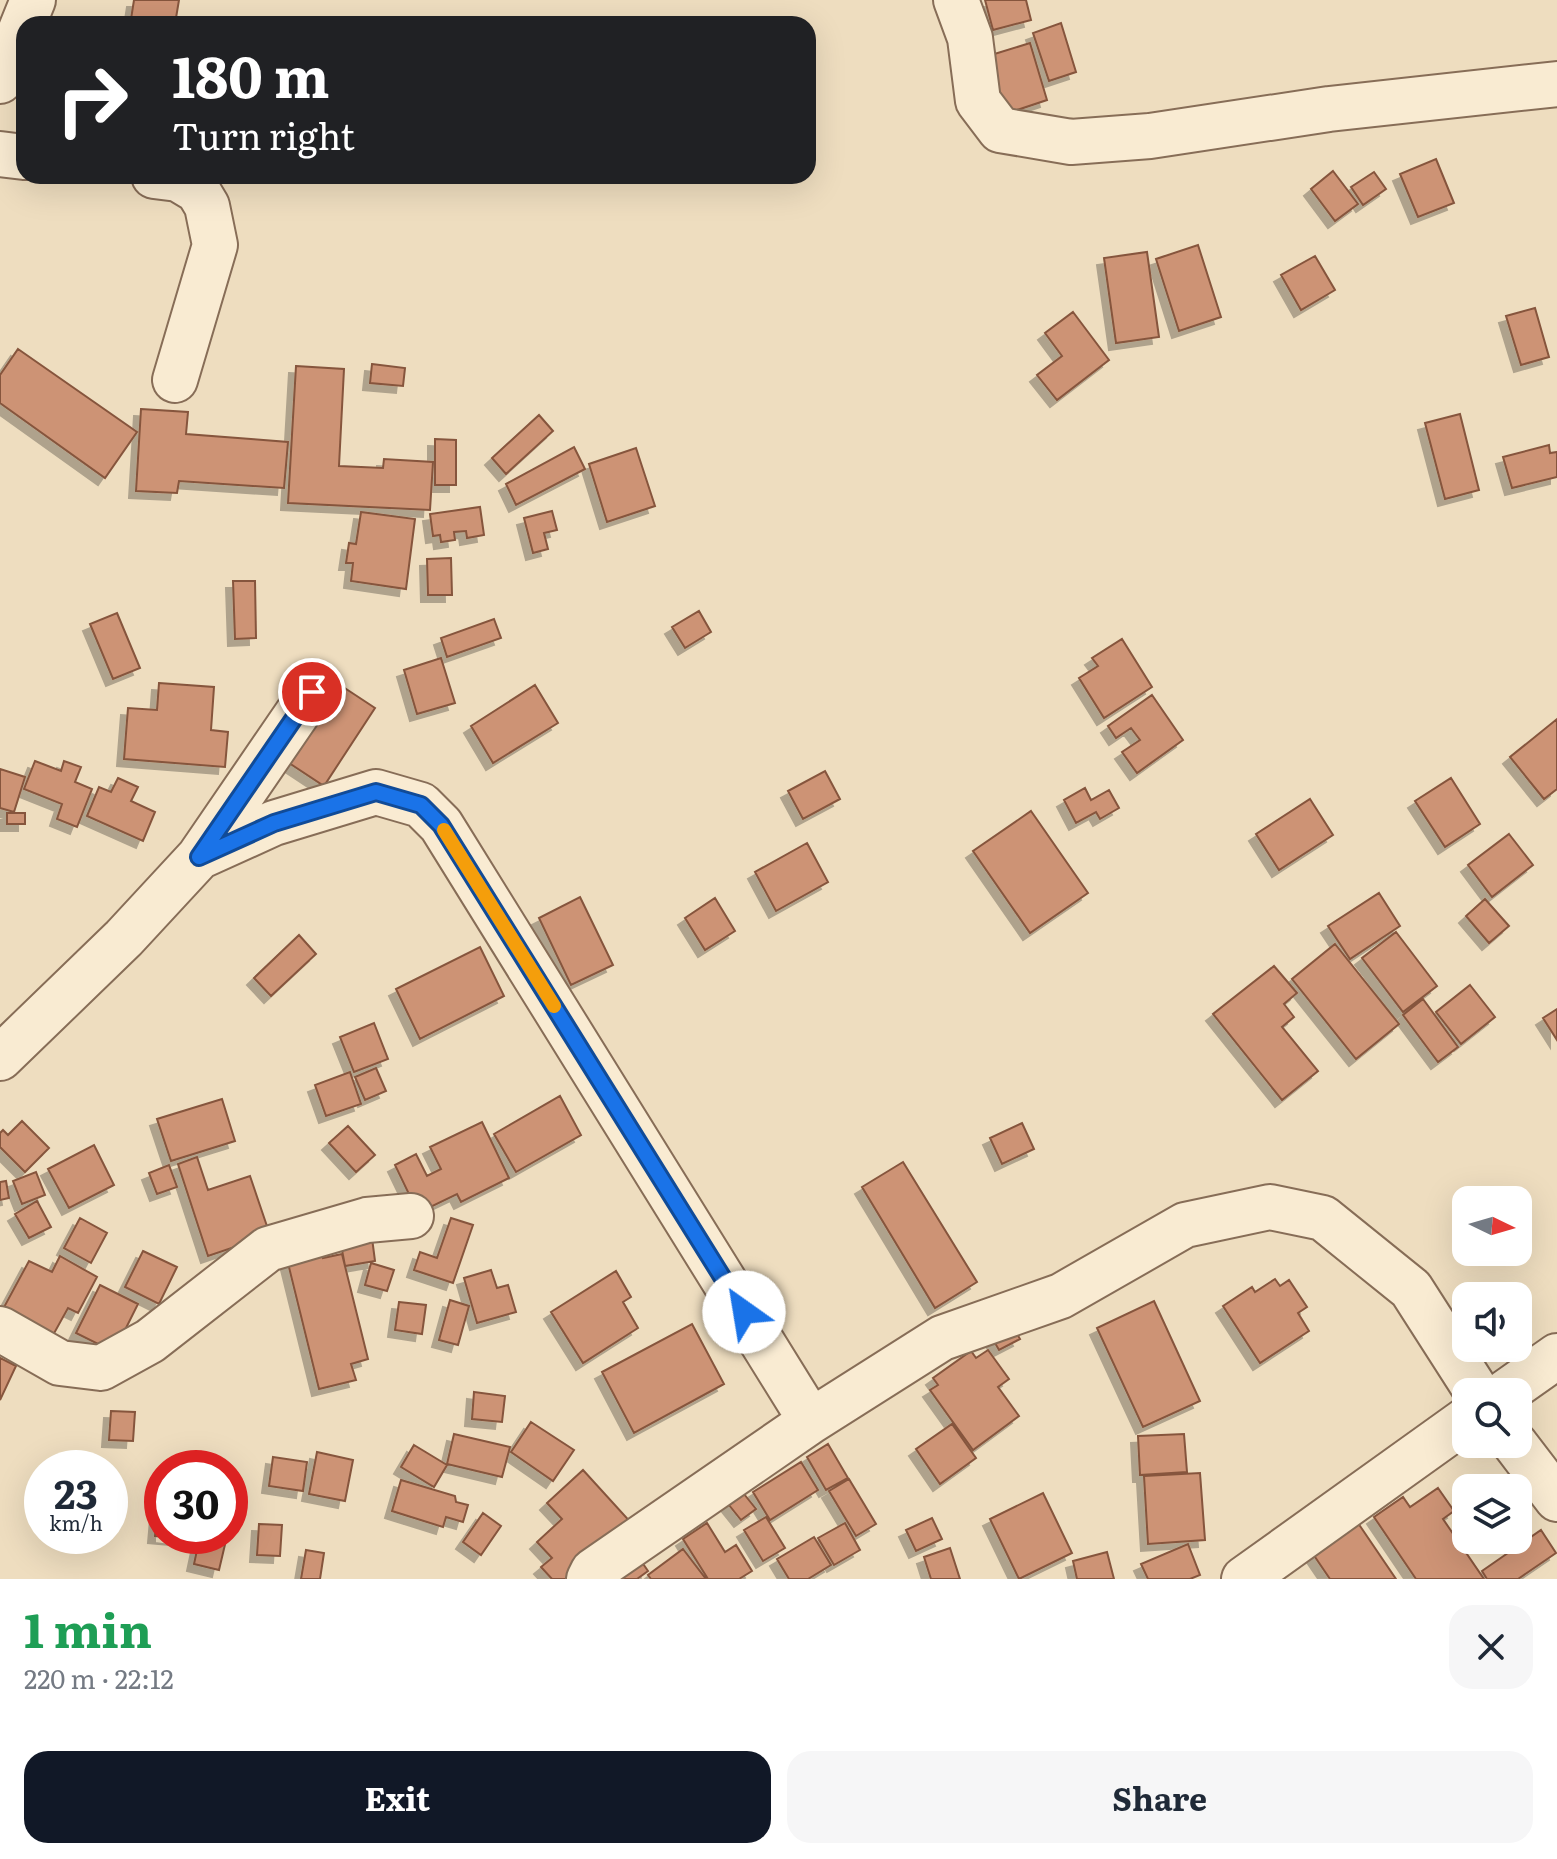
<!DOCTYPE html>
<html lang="en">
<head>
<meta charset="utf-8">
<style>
	body { margin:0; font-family:Literata,serif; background:#f6f6f7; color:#1f2937; height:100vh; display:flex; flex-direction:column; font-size:30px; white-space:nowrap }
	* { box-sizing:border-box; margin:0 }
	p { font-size:26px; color:#747a83 }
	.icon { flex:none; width:44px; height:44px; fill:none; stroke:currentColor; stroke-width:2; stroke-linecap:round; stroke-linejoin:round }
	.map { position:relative; height:1579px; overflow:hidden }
	.side { display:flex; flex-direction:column; background:#fff; flex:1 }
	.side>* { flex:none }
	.banner { position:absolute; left:16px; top:16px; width:800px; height:168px; border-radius:24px; box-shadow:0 8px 32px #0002; background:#202124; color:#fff; overflow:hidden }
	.needle { width:52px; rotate:95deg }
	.tools { position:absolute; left:1452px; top:1186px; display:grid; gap:16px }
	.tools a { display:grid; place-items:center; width:80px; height:80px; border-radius:16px; background:#fff; box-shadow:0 8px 32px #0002; font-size:40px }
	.speed { position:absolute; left:24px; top:1450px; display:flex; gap:16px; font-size:40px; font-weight:700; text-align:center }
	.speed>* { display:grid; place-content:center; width:104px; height:104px; border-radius:50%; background:#fff; box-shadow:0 8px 32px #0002; line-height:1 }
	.speed small { font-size:20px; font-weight:400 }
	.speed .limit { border:12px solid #d22; background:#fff; color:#111 }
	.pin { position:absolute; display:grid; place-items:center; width:68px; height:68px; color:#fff; margin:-34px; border:4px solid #fff; border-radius:50%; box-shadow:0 2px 8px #0007 }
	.me { position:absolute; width:88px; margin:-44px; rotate:328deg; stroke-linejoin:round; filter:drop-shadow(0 0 6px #0008) }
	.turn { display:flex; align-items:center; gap:28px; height:168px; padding:0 24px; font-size:36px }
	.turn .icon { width:104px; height:104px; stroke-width:2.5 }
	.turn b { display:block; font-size:56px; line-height:68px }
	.round { display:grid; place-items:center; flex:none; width:84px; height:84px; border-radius:24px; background:#f6f6f7 }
	.overview { display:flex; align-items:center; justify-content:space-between; height:136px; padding:0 24px }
	h1 { font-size:48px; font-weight:700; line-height:60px; color:#1e9e55 }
	.primary-button { display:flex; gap:16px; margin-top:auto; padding:16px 24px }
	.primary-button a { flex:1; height:92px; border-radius:24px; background:#111827; color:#fff; font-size:32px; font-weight:700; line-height:92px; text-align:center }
	.primary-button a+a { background:#f6f6f7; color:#1f2937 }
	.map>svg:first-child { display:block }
	.building { fill:#cd9374; stroke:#86553d; stroke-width:2; filter:url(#shadow) }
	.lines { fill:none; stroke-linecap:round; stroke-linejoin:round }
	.minor-casing { stroke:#876d57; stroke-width:48 }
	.minor { stroke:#f9ebd2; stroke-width:44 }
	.route-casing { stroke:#114b97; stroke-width:20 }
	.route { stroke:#1a73e8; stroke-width:14 }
	.slow { stroke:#f59e0b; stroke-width:14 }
</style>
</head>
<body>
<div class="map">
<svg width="1557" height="1579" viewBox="0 0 1557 1579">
	<defs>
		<filter id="shadow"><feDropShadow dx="-7" dy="7" stdDeviation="0" flood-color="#0004"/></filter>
	</defs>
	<rect width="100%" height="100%" fill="#eeddbf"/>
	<path class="building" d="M134,0H179L175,24H123L124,18L131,19Z
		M985,0H1026L1031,20L993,30Z
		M1061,23L1076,72L1049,81L1033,33Z
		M1030,43L1047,100L1005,114L988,56Z
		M1436,159L1454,203L1418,217L1400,174Z
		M1333,171L1358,204L1335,221L1311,189Z
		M1374,172L1386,189L1363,205L1351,187Z
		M1198,245L1221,317L1179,331L1156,259Z
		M1147,252L1159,337L1116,343L1104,258Z
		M1315,256L1335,290L1301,310L1281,275Z
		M1535,308L1549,357L1521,365L1506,316Z
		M1073,312L1109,360L1057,400L1037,375L1062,356L1045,333Z
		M18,349L137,432L105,478L0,403V375Z
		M372,364L405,368L403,386L370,383Z
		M296,366L344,369L339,466L383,468L384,459L433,462L430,510L288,503Z
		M141,409L188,412L186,434L288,442L284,488L179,481L177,493L136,491Z
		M1460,414L1479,490L1445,499L1425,423Z
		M539,415L553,431L506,474L492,458Z
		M435,439L456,440V485H435Z
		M1549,445L1550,453L1557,452V477L1512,488L1503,457Z
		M574,447L585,469L516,505L506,484Z
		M636,448L655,506L607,522L589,464Z
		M480,507L484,535L467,538L466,531L454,532L455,540L441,542L440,535L433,536L430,514Z
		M552,511L557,530L544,533L548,549L533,553L524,518Z
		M361,512L415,519L406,589L351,581L353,563H346L349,543L356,544Z
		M451,558L452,595H428L427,559Z
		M233,581H255L256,638L235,639Z
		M699,611L711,632L685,648L672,627Z
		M117,613L140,668L113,679L90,624Z
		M494,619L501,638L447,657L441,638Z
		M1122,639L1152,687L1104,718L1079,678L1098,666L1092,658Z
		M441,658L455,703L417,714L404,670Z
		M331,679L375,708L324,786L280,757Z
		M159,683L214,687L211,730L228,732L225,767L124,759L128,708L157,710Z
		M535,685L558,723L493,763L471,726Z
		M1152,695L1183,740L1137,773L1122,752L1140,740L1131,728L1116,738L1108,726Z
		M1557,719V789L1544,799L1510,757Z
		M35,761L61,771L64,761L81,767L75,782L92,789L77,827L57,819L62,804L24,789Z
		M0,769L25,777L14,812L0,808Z
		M825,771L840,799L803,819L788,791Z
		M118,778L138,787L131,801L155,812L143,841L87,816L99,787L111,792Z
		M1451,778L1480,824L1445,847L1415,801Z
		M1085,788L1091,800L1109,790L1119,808L1100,819L1096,812L1076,823L1064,800Z
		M1310,799L1333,835L1279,870L1256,834Z
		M1031,811L1088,893L1030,933L973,851Z
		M7,813H25V824H7Z
		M1509,834L1533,865L1492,897L1468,865Z
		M807,843L828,882L776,911L755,872Z
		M1379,893L1400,926L1350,959L1328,926Z
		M580,897L613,965L571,985L539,918Z
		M715,898L735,931L705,950L685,918Z
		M1485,899L1509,926L1489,943L1466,916Z
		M1396,932L1437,986L1403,1012L1362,958Z
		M299,935L316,954L271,996L254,978Z
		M1335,944L1399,1024L1356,1059L1292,979Z
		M480,947L504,996L420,1039L396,989Z
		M1274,966L1297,993L1284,1004L1294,1017L1282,1027L1318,1071L1282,1100L1213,1014Z
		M1470,985L1495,1017L1461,1044L1436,1012Z
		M1423,999L1458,1047L1438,1062L1403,1015Z
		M1557,1009V1040L1543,1018Z
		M374,1023L388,1059L354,1072L340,1037Z
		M376,1068L386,1091L365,1100L355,1077Z
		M350,1072L361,1104L326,1116L315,1085Z
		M560,1096L581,1135L516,1172L494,1134Z
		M222,1099L235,1141L171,1161L157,1119Z
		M22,1121L49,1148L25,1172L0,1147V1133L3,1130L8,1135Z
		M482,1122L509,1178L461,1202L457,1194L418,1213L395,1165L416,1154L427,1176L441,1169L430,1147Z
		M1022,1123L1034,1149L1002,1164L990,1138Z
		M348,1126L375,1155L356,1172L329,1143Z
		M94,1145L114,1185L69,1208L48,1169Z
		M197,1157L208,1190L250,1176L270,1235L208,1256L178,1164Z
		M903,1162L977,1282L935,1308L862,1187Z
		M169,1165L177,1187L157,1194L149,1173Z
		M36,1172L45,1195L22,1204L13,1181Z
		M6,1181L9,1198L0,1200V1182Z
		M37,1201L51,1227L29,1238L15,1214Z
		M80,1218L107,1233L91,1263L64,1248Z
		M451,1218L473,1225L453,1283L414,1270L420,1252L437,1258Z
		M372,1238L375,1261L345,1266L342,1250Z
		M319,1243L323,1258L342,1254L368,1359L351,1364L356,1380L319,1389L285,1251Z
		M143,1251L177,1267L159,1304L125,1287Z
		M60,1256L97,1277L78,1313L68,1308L52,1337L3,1309L29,1261L52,1272Z
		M371,1263L394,1270L387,1291L365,1285Z
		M491,1270L497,1288L508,1285L516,1312L477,1323L464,1278Z
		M616,1271L631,1297L623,1302L638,1328L583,1363L551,1312Z
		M1275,1279L1280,1286L1289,1280L1307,1307L1298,1313L1309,1331L1260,1363L1223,1306L1252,1287L1255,1292Z
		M100,1285L138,1304L119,1342L106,1348L76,1333Z
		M450,1300L469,1306L458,1345L439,1340Z
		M1154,1301L1200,1401L1143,1427L1097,1328Z
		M399,1302L426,1305L422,1334L395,1330Z
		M692,1324L724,1384L634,1433L602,1372Z
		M1012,1325L1020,1339L999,1350L991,1336Z
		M988,1350L1009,1379L998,1387L1019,1416L973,1450L930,1390L938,1385L933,1378L971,1351L976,1358Z
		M0,1358L16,1366L0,1400Z
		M474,1392L505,1396L502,1422L472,1419Z
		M111,1411L135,1412L133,1441L109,1440Z
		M531,1422L574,1450L553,1481L511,1452Z
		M952,1424L976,1458L940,1484L916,1449Z
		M454,1434L510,1447L502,1477L447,1464Z
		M1184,1434L1187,1472L1140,1475L1138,1436Z
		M828,1444L848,1478L826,1490L807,1457Z
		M414,1445L447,1465L434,1487L401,1467Z
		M317,1452L353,1460L345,1501L309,1494Z
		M273,1457L307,1462L303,1491L269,1486Z
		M801,1462L818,1490L770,1520L753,1492Z
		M583,1470L634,1526L576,1579H552L541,1567L552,1558L537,1542L562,1519L547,1503Z
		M1200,1473L1205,1540L1148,1544L1144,1476Z
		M849,1479L876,1524L856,1536L829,1491Z
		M401,1480L455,1496L456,1502L468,1505L463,1522L446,1517L443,1527L392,1511Z
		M1438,1488L1454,1511L1443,1519L1484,1579H1416L1374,1517L1403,1497L1410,1507Z
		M1043,1493L1072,1553L1019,1579L990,1519Z
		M744,1494L756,1509L741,1520L729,1505Z
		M157,1513H162V1536L177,1538L155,1536Z
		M483,1513L501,1526L481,1555L463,1542Z
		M766,1517L785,1548L763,1561L744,1530Z
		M932,1518L942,1539L916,1551L906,1530Z
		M707,1523L725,1552L736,1545L752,1571L739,1579H708L683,1539Z
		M845,1523L860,1550L834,1565L818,1538Z
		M1358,1523L1396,1579H1330L1313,1554Z
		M259,1524L282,1525L280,1556L257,1555Z
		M1541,1530L1556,1553L1518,1579H1487L1482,1571Z
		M200,1536H227L219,1570L194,1564Z
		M814,1537L831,1565L808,1579H789L777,1559Z
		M1188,1544L1200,1575L1190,1579H1148L1141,1564Z
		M950,1548L960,1579H931L924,1557Z
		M683,1549L706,1579H651L648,1575Z
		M306,1550L324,1553L320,1579H301Z
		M1107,1552L1114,1579H1077L1073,1561Z
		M639,1558L648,1571L637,1579H609Z"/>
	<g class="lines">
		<g class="minor-casing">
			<path id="minor" d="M956,0L970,38L978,101L1000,130L1071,142L1150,136L1329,109L1557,84
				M0,81L33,0
				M0,154L24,157
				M154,176L178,179L198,191L207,206L215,245L175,380
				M199,857L274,823L376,792L421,805L441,825L811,1421L593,1571L589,1579
				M0,1058L124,938L199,857L312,692
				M0,1329L60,1363L101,1368L150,1341L268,1249L367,1220L411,1216
				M1506,1392L1557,1356
				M811,1421L942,1338L1061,1296L1185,1225L1270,1207L1323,1218L1411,1289L1477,1392
				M1515,1444L1557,1499
				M1244,1579L1466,1420"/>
		</g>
		<use href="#minor" class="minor"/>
	</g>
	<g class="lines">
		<g class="route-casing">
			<path id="route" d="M312,692L199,857L274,823L376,792L421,805L441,825L744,1312"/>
		</g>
		<use href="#route" class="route"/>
		<path class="slow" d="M444,830L554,1006"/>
	</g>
</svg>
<div class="tools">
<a><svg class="needle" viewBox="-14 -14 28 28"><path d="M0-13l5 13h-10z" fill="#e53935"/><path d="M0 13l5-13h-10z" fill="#747a83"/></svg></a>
<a><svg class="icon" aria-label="sound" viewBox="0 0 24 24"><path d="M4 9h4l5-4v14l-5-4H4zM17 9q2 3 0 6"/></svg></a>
<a><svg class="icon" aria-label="search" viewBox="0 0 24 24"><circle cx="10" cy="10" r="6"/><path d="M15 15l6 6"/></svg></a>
<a><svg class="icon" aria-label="layers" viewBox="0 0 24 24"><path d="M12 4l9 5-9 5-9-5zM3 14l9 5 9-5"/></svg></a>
</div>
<div class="speed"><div>23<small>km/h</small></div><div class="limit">30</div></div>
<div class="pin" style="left:312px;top:692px;background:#d93025"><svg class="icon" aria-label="arrive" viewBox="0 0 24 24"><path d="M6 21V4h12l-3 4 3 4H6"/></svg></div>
<svg class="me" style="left:744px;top:1312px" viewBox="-20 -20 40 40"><circle r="19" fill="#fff"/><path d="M0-13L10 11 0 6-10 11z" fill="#1a73e8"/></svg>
<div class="banner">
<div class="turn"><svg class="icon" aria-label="right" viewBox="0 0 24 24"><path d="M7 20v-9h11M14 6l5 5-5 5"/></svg><div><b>180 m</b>Turn right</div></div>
</div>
</div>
<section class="side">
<div class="overview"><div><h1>1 min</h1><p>220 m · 22:12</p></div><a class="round"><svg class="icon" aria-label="close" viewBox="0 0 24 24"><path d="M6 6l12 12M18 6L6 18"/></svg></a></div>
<div class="primary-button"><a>Exit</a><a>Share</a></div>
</section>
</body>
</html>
